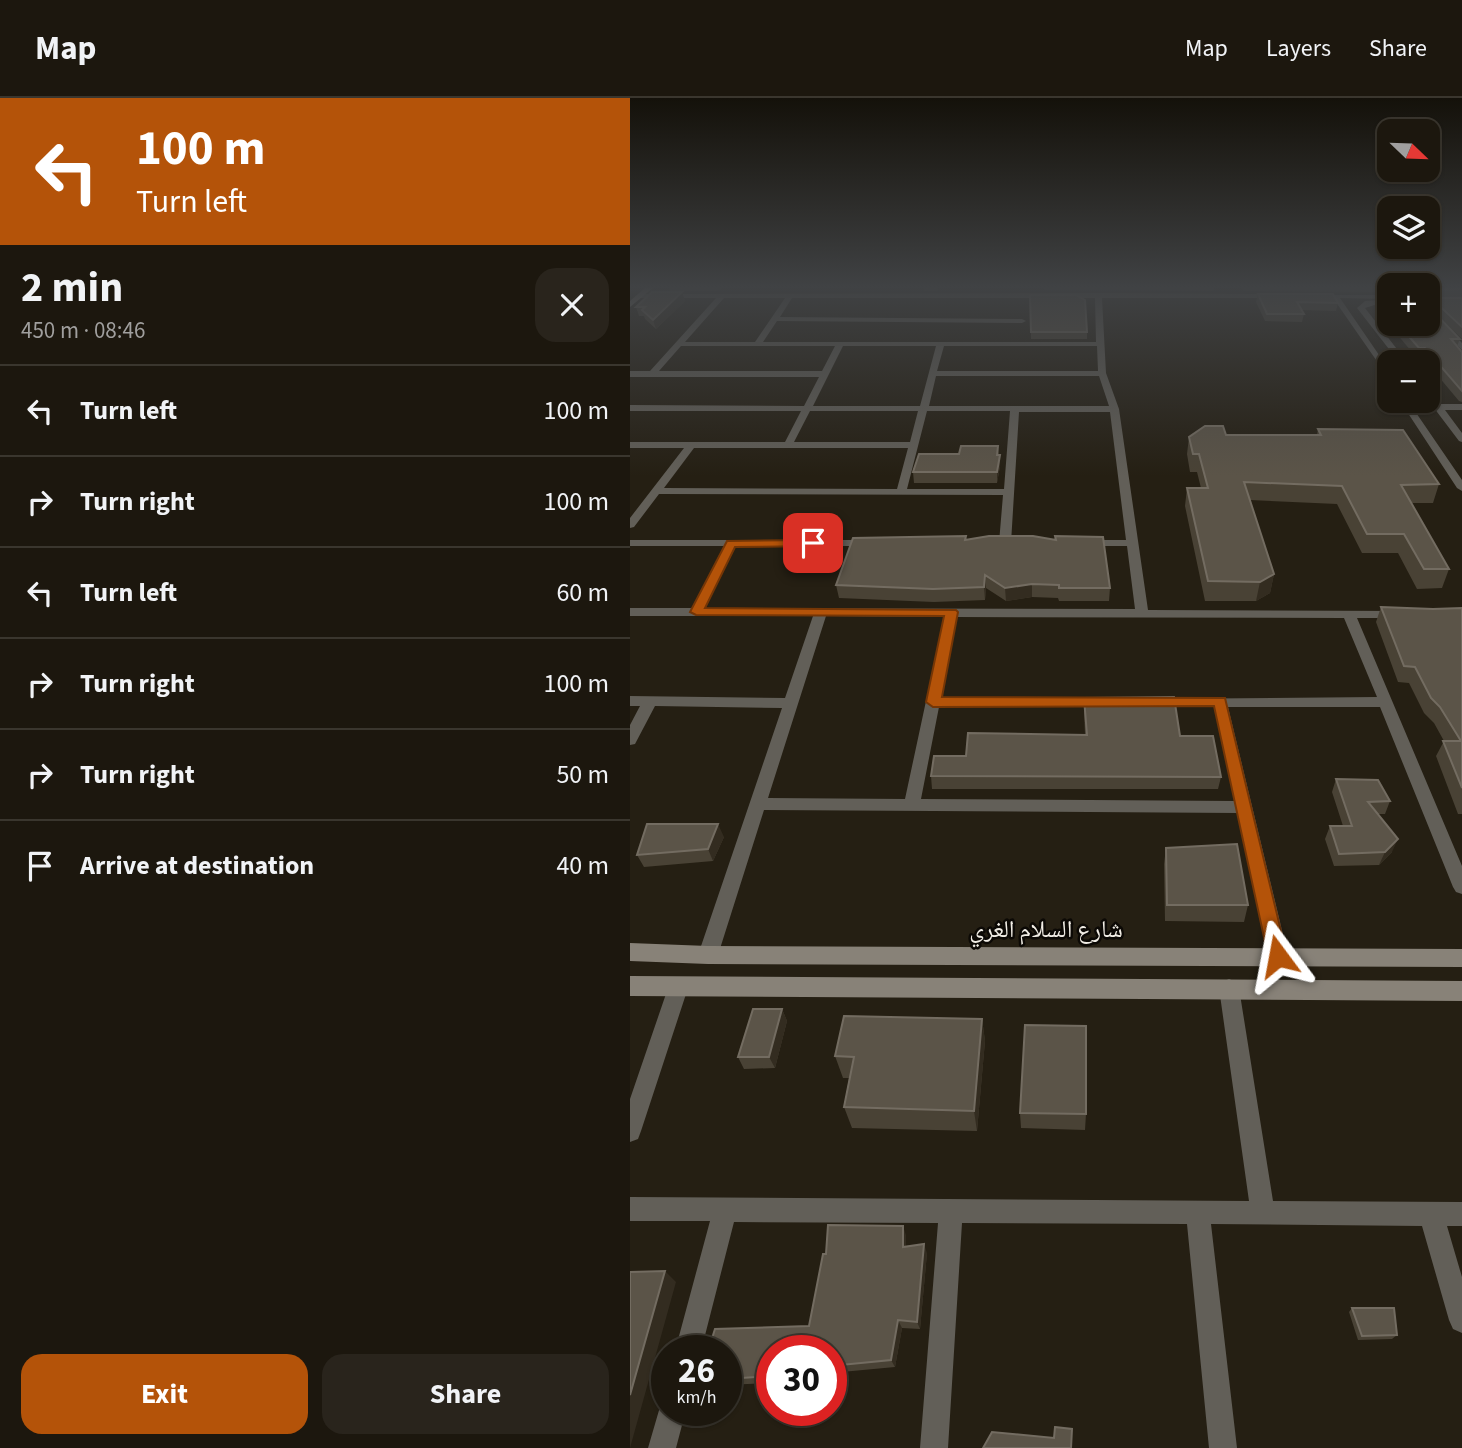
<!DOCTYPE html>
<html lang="en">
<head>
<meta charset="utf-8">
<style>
	body { margin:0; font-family:"Source Sans 3","Noto Naskh Arabic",sans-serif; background:#29241c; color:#f1f3f6; height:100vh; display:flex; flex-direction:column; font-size:26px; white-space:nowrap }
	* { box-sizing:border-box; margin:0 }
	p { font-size:23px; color:#a09f9e }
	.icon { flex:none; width:38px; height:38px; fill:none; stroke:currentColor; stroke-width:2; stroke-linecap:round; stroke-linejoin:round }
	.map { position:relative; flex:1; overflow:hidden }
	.details { display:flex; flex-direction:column; background:#1c170e; width:630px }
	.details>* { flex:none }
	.guide { background:#b45309; color:#fff; overflow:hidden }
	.needle { width:46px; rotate:113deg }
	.controls { position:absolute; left:747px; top:21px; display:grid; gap:14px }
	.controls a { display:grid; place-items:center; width:63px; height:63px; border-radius:14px; background:#1c170e; box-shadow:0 2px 5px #0004,0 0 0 2px #3a362e; font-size:35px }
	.speed { position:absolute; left:21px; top:1237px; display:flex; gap:14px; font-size:35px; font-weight:700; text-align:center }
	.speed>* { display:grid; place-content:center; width:91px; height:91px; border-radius:50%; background:#1c170e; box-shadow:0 2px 5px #0004,0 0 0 2px #3a362e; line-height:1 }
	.speed small { font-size:18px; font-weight:400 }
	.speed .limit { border:10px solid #d22; background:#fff; color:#111 }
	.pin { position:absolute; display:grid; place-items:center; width:60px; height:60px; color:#fff; margin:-30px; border-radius:14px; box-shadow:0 4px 10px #0006 }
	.me { position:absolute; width:77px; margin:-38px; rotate:347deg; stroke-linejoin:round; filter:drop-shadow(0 0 5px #0008) }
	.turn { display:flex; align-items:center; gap:24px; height:147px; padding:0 21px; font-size:32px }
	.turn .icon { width:91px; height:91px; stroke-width:2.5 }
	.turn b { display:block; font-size:49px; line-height:60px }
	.round { display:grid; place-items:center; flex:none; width:74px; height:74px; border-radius:21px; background:#29241c }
	.head { display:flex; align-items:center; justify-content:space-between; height:119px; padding:0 21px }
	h1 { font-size:42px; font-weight:700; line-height:52px }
	.primary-button { display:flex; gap:14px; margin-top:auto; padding:14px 21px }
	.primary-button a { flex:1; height:80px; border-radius:21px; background:#b45309; color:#fff; font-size:28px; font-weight:700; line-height:80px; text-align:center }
	.primary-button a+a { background:#29241c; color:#f1f3f6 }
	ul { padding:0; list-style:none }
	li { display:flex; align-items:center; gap:21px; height:91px; padding:0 21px; border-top:2px solid #3a362e }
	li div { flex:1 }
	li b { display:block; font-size:26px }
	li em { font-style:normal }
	header { display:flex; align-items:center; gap:42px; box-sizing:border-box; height:98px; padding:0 35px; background:#1c170e; border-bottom:2px solid #3a362e }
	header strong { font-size:33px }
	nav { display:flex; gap:38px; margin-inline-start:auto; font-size:24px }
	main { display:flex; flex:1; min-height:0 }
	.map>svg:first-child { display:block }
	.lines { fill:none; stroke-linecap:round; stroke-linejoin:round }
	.street { fill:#625f58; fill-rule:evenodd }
	.secondary { fill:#888278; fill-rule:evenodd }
	.wall { fill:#494235 }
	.shaded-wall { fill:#332c20 }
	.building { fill:#5b5448; stroke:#736c61; stroke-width:2 }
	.route { fill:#b45309; stroke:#753606; stroke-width:2 }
	.labels { text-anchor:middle; stroke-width:5; stroke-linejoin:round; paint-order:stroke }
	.near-street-label { font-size:24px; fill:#f2eee6; stroke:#0c0905 }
</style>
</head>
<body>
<header>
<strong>Map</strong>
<nav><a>Map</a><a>Layers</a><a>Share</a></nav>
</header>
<main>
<section class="details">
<div class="guide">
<div class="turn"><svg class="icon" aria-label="left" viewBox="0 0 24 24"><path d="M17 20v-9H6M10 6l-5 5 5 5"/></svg><div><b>100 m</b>Turn left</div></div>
</div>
<div class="head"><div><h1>2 min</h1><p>450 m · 08:46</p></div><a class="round"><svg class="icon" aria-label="close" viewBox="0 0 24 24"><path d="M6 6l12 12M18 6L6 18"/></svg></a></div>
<ul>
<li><svg class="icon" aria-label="left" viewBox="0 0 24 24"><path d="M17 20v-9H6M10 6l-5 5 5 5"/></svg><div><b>Turn left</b></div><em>100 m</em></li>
<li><svg class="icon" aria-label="right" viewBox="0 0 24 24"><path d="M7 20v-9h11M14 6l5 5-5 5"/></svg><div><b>Turn right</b></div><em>100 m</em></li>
<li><svg class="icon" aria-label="left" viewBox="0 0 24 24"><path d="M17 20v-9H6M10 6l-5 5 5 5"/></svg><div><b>Turn left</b></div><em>60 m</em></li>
<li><svg class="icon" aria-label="right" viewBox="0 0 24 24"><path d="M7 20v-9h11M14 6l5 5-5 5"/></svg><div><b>Turn right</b></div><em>100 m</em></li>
<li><svg class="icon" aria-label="right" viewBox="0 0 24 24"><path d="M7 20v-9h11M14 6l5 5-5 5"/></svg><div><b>Turn right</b></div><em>50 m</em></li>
<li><svg class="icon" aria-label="arrive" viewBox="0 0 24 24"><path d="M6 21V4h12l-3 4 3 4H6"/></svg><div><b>Arrive at destination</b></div><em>40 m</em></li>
</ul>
<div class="primary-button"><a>Exit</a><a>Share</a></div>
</section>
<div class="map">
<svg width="832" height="1350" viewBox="0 0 832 1350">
	<rect width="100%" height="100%" fill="#251f13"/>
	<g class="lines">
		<path class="street" d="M468,195L649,196L652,198L649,200H472L476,275L489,311L518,512L775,513L776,516L770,520H727L832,768V796L826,794L823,789L750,609H598L658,857L655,863L648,865L641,863L638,857L607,715L134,712L88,857L85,863L78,865L71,863L68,857L152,610L25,608L5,646L0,647V627L10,608H0V598L155,600L183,518H0V510H62L94,448H0V442H243L249,445L243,448H106L75,510L505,511L497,448H454L448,445L454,442H496L480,314H389L381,445L375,448L369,445L373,397L29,396L4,429L0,430V420L54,350H0V344H155L171,313H0V307L174,308L189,279H0V273H20L86,200H10L7,198L10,196ZM94,200H155L125,244H55ZM162,200H465L466,244H133L147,223L392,225L396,223L392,221L150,219ZM51,248H205L192,273H29ZM213,248H306L290,308H183ZM314,248H467L468,273H307ZM306,278H469L479,308H299ZM180,313H288L280,344H164ZM297,313H380L374,391H277ZM64,350H278L267,391L34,390ZM196,518L314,519L275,701L138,700ZM326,519L714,520L747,599L519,601L517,604L519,607L524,609H584L605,703L291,701L309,609H473L480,604L473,599H311Z
			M683,197H760V201L710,200L760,273V282L703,200H685Z
			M735,203L750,202L754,204L735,210L777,264H769L727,210Z
			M798,211L832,245V252L798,217Z
			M798,293L810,306H832V312H815L832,335V344L829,343L798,302Z
			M770,303H778L832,382V393L827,390Z
			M48,881L55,884L58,890L11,1033L8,1041L0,1044V1001L38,890L41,884Z
			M599,881L606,884L609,890L643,1103L832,1104V1128H817L832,1179V1235L823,1231L819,1222L792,1128L581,1126L607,1350H579L557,1126L332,1125L318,1350H290L308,1125L104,1124L71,1253H45L80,1123H0V1099L619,1103L589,890L592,884Z
			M37,1300V1312H56L46,1350H18L32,1302Z"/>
		<path class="secondary" d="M16,189H24L0,209V203Z
			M0,845L78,848L832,851V869L78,866L0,863Z
			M0,878L832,883V903L0,898Z"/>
	</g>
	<path class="wall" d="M39,189H92L88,193H40Z
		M294,189H309L307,193H294Z
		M414,189H584V193L414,192Z
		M611,189H760V194L614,193Z
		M798,189H832V241L799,209L801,200H798Z
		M52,194L55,203L26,231L15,221L14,218H9L6,209Z
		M628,196L708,205L706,213L671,212L674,216L672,224L635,223L626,204Z
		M760,196V226H798L830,241L827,248L832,254V304L829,303L798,266V264H796L792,260H787L745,210L747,201Z
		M400,197L457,234V241H401Z
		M688,331L809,386L803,405H781L819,471L812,490L787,491L768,455H732L707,406L620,402L644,476L640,495L626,503H575L555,408L557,390H571L567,374H560L557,356L559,339L596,337H687Z
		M368,348L370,368L367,385H284L283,374L329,356Z
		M336,442L480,490L479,503H429L428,500L402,499L376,503L356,490L355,502L304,504L209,500L206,487Z
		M751,509L803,511L832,510V716H828L806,658L814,643L804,625L794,615L779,585L768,584L746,524Z
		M454,600L550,638L591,679L588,691H302L301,678L336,658L455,637L454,613Z
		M706,681L760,703L755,716H748L762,754L749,767L704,768L695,741L700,728H713L702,694Z
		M94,739L83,763L14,769L7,757Z
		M536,750L618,807L614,824L535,823L534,766Z
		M152,911L157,923L145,970L114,971L108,959Z
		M352,921L355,943L347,1033L222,1030L214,1009L219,980H213L205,958Z
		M390,1015L456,1016L455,1032L391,1030Z
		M276,1137V1149L297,1155L290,1231L272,1230L265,1269L201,1275V1253H142V1285L96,1287V1253L179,1228Z
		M722,1210L767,1237L762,1241L728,1242L719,1214Z"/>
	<path class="shaded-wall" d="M52,194L55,203L26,231L23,222Z
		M370,357V368L367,385V374Z
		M644,476L640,495L626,503L630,484Z
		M355,477L356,490L355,502L354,489Z
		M402,486V499L376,503L375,490Z
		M88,726L94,739L83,763L78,751Z
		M768,741L762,754L749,767L755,754Z
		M152,911L157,923L145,970L139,959Z
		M352,921L355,943L347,1033L344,1013Z
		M273,1128L276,1137V1158L273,1149Z
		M294,1146L297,1155L290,1231L287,1224Z
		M35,1173L46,1184L0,1350V1297Z
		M268,1222L272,1230L265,1269L261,1262Z"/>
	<path class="building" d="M798,189H832V191L799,192L798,207Z
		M22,194H52L23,222L12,212L15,209H6Z
		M628,196H703L708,205L667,204L674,216H637Z
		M760,196V215L747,201Z
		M400,197H446L455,202L457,234H401Z
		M801,200H832V229Z
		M798,208L830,241H821L832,254V293L795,250H789L768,226H798Z
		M575,328H593L596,337H691L688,331L773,332L809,386L771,387L819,471H794L774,436H737L712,388L614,384L644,476L630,484L578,483L557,390H578L569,356H563L559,339Z
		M331,348H368L367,357H370L367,374H283L289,356H329Z
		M336,438L335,442L359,438H403L426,442L425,438L473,439L480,490H429V487L402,486L375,490L355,477L354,489L303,491L206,487L223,440Z
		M751,509L803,511L832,510V690L813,643H831L810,609L801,600L785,569L774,568Z
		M544,599L550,638H583L591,679L301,678L304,658H336L338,635L457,637L454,600Z
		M706,681L748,682L760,703L738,704L768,741L755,754L709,756L700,728H722Z
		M17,726H88L78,751L7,757Z
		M607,746L618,807H537L536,750Z
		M123,911H152L139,959H108Z
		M214,918L352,921L344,1013L214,1009L224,959L205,958Z
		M395,927L456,928V1016L390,1015Z
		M198,1127L273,1128V1149L294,1146L287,1224L268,1222L261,1262L201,1268V1253H142V1278L96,1281V1253H78L85,1231L179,1228L193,1156H196Z
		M35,1173L0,1297V1174Z
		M722,1210H764L767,1237L732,1238Z
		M425,1329L442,1331L441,1350H353L362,1334L424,1340Z"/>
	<linearGradient id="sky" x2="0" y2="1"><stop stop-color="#14110a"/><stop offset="0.5" stop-color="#404244"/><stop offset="1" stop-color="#404244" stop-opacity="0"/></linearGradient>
	<rect width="832" height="378" fill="url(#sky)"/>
	<path class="route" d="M183,442L189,445L188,448L105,449L75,510L326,512L328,514L312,599L595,600L657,858L655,863L648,866L641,863L638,858L584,608L303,609L296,604L314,518L66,517L60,514L97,443Z"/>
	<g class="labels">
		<g class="near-street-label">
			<text x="416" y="839">شارع السلام الغري</text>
		</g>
	</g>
</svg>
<div class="controls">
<a><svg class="needle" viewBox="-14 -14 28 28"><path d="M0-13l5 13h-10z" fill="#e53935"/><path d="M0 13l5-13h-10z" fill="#a09f9e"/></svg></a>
<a><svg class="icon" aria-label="layers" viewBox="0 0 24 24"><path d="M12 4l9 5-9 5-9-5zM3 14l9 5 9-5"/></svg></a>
<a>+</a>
<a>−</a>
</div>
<div class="speed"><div>26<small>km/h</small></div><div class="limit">30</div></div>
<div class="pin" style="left:183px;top:445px;background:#d93025"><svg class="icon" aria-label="arrive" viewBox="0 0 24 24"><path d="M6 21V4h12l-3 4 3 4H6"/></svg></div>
<svg class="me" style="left:648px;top:858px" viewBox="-20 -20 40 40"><path d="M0-17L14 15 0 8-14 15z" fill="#b45309" stroke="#fff" stroke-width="4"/></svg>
</div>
</main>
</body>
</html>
